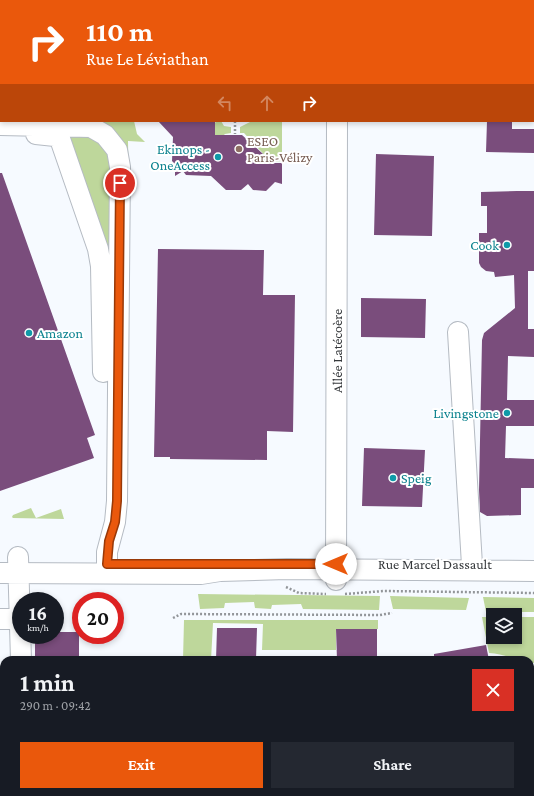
<!DOCTYPE html>
<html lang="en">
<head>
<meta charset="utf-8">
<style>
	body { margin:0; font-family:"Crimson Pro",serif; background:#242831; color:#f1f3f6; height:100vh; display:flex; flex-direction:column; font-size:15px; white-space:nowrap }
	* { box-sizing:border-box; margin:0 }
	p { font-size:13px; color:#9ea1a6 }
	.icon { flex:none; width:22px; height:22px; fill:none; stroke:currentColor; stroke-width:2; stroke-linecap:round; stroke-linejoin:round }
	.map { position:relative; flex:1; overflow:hidden }
	.panel { position:absolute; left:0px; top:656px; width:534px; height:140px; display:flex; flex-direction:column; background:#171b24; border-radius:12px 12px 0 0; box-shadow:0 2px 6px #0003 }
	.panel>* { flex:none }
	.hud { position:absolute; left:0px; top:0px; width:534px; height:122px; box-shadow:0 2px 6px #0003; background:#ea580c; color:#fff; overflow:hidden }
	.fabs { position:absolute; left:486px; top:608px; display:grid; gap:8px }
	.fabs a { display:grid; place-items:center; width:36px; height:36px; border-radius:0px; background:#171b24; box-shadow:0 2px 6px #0003; font-size:20px }
	.speed { position:absolute; left:12px; top:592px; display:flex; gap:8px; font-size:20px; font-weight:700; text-align:center }
	.speed>* { display:grid; place-content:center; width:52px; height:52px; border-radius:50%; background:#171b24; box-shadow:0 2px 6px #0003; line-height:1 }
	.speed small { font-size:10px; font-weight:400 }
	.speed .limit { border:6px solid #d22; background:#fff; color:#111 }
	.pin { position:absolute; display:grid; place-items:center; width:34px; height:34px; color:#fff; margin:-17px; border:2px solid #fff; border-radius:50%; box-shadow:0 1px 4px #0007 }
	.me { position:absolute; width:44px; margin:-22px; rotate:270deg; stroke-linejoin:round; filter:drop-shadow(0 0 3px #0008) }
	.turn { display:flex; align-items:center; gap:14px; height:84px; padding:0 20px; font-size:18px }
	.turn .icon { width:52px; height:52px; stroke-width:2.5 }
	.turn b { display:block; font-size:28px; line-height:34px }
	.lanes { display:flex; align-items:center; height:38px; padding:0 20px; background:#0003; justify-content:center; gap:20px; direction:ltr }
	.lanes .off { opacity:.35 }
	.round { display:grid; place-items:center; flex:none; width:42px; height:42px; border-radius:0px; background:#242831 }
	.summary { display:flex; align-items:center; justify-content:space-between; height:68px; padding:0 20px }
	h1 { font-size:24px; font-weight:700; line-height:30px }
	.cta { display:flex; gap:8px; margin-top:auto; padding:8px 20px }
	.cta a { flex:1; height:46px; border-radius:0px; background:#ea580c; color:#fff; font-size:16px; font-weight:700; line-height:46px; text-align:center }
	.cta a+a { background:#242831; color:#f1f3f6 }
	.map>svg:first-child { display:block }
	.green { fill:#bed79b }
	.building { fill:#7a4d7c }
	.lines { fill:none; stroke-linecap:round; stroke-linejoin:round }
	.minor-casing { stroke:#b5bbc3; stroke-width:22 }
	.path { stroke:#929599; stroke-width:2.5; stroke-dasharray:2 2; stroke-linecap:butt }
	.minor { stroke:#fff; stroke-width:20 }
	.route-casing { stroke:#983908; stroke-width:10 }
	.route { stroke:#ea580c; stroke-width:7 }
	.education-dot { fill:#8d6e63; stroke:#fff; stroke-width:1.5 }
	.culture-dot { fill:#0f9aa8; stroke:#fff; stroke-width:1.5 }
	.labels { text-anchor:middle; stroke-width:4; stroke-linejoin:round; paint-order:stroke }
	.education-label { font-size:14px; fill:#785e54; stroke:#fff; text-anchor:start }
	.culture-label { font-size:14px; fill:#0d838f; stroke:#fff; text-anchor:end }
	.street-label { font-size:14px; fill:#36393c; stroke:#fff }
</style>
</head>
<body>
<div class="map">
<svg width="534" height="796" viewBox="0 0 534 796">
	<rect width="100%" height="100%" fill="#f6faff"/>
	<path class="green" d="M75,121H134L137,134L145,142L128,141L129,205L121,148Z
		M217,121H221L224,126L231,127V133L225,134L211,147L202,135Z
		M252,121H282V161L271,162L244,133H240V127Z
		M60,128L99,137L113,158L110,361L106,264Z
		M31,508L36,518L61,509L64,519L13,518L12,517L13,515Z
		M198,594L380,596L379,610L303,609L301,604L272,605L271,609L255,608L254,602L225,603L224,608L200,609Z
		M390,596L469,598L466,610L393,609Z
		M483,597L534,598V612H486Z
		M482,617H493V637H515V617H534V663H530V660C516,660 504,654 489,653Z
		M184,620H378V629H336V650H262L263,624L213,623L211,660H183Z
		M530,721H534V796H526L525,792H530Z
		M0,734H4V792H14V796H0Z"/>
	<path class="building" d="M158,121H215V135H242L273,163H282V184L275,182L266,191L253,190L248,184L241,190H226L211,176L186,175L183,171L175,176V164L172,161L173,137Z
		M487,121H512V129H534V153L486,152Z
		M376,154L434,156L432,236L374,235Z
		M0,173H2L95,435L87,438L94,458L0,491Z
		M517,191H534V271H528V329H534V357L508,356L507,400H534V426H506L505,458L534,459V488H521V515L487,516L480,512L479,490L482,340L484,333L515,308L514,275L495,277L494,272L486,271L481,267L479,263V233H487V206H481V192Z
		M158,249L264,250L263,295H295L293,432L267,431V460L170,459V457H154Z
		M361,298L426,299L425,338L361,337Z
		M364,448L425,450L422,507L362,506Z
		M217,628H257L256,659L216,660Z
		M336,629H377V660H337Z
		M55,632H79V660H35V635H55Z
		M486,645L489,660H434V654Z"/>
	<g class="lines">
		<g class="minor-casing">
			<path id="minor" d="M472,1V0
				M0,125L91,127L105,135L117,150L120,167L117,501L115,522L107,552V573
				M36,134L55,136L60,139L98,249L101,266L103,372
				M458,332L472,565
				M18,557L21,660
				M0,573L201,574L220,571L287,569L534,571
				M336,580L337,121
				M0,619H19
				M29,796V792
				M110,796V792"/>
		</g>
		<path class="path" d="M93,1V0
			M235,121V134
			M286,587L299,593L326,594
			M345,594L384,591L534,593
			M173,618L181,614L380,615L392,613
			M530,767L534,766"/>
		<use href="#minor" class="minor"/>
	</g>
	<g class="lines">
		<g class="route-casing">
			<path id="route" d="M120,183L117,501L115,522L109,541L107,564H336"/>
		</g>
		<use href="#route" class="route"/>
	</g>
	<circle class="education-dot" cx="239" cy="149" r="4"/>
	<g class="culture-dot">
		<circle cx="218" cy="157" r="4"/>
		<circle cx="507" cy="245" r="4"/>
		<circle cx="29" cy="333" r="4"/>
		<circle cx="507" cy="413" r="4"/>
		<circle cx="393" cy="478" r="4"/>
	</g>
	<g class="labels">
		<g class="education-label">
			<text x="247" y="146">ESEO<tspan x="247" dy="16">Paris-Vélizy</tspan></text>
		</g>
		<g class="culture-label">
			<text x="210" y="154">Ekinops -<tspan x="210" dy="16">OneAccess</tspan></text>
			<text x="499" y="250">Cook</text>
			<text x="37" y="338" text-anchor="start">Amazon</text>
			<text x="499" y="418">Livingstone</text>
			<text x="401" y="483" text-anchor="start">Speig</text>
		</g>
		<g class="street-label">
			<text transform="translate(337 351) rotate(-90)" y="5">Allée Latécoère</text>
			<text x="435" y="569">Rue Marcel Dassault</text>
		</g>
	</g>
</svg>
<div class="fabs">
<a><svg class="icon" aria-label="layers" viewBox="0 0 24 24"><path d="M12 4l9 5-9 5-9-5zM3 14l9 5 9-5"/></svg></a>
</div>
<div class="speed"><div>16<small>km/h</small></div><div class="limit">20</div></div>
<div class="pin" style="left:120px;top:183px;background:#d93025"><svg class="icon" aria-label="arrive" viewBox="0 0 24 24"><path d="M6 21V4h12l-3 4 3 4H6"/></svg></div>
<svg class="me" style="left:336px;top:564px" viewBox="-20 -20 40 40"><circle r="19" fill="#fff"/><path d="M0-13L10 11 0 6-10 11z" fill="#ea580c"/></svg>
<div class="hud">
<div class="turn"><svg class="icon" aria-label="right" viewBox="0 0 24 24"><path d="M7 20v-9h11M14 6l5 5-5 5"/></svg><div><b>110 m</b>Rue Le Léviathan</div></div>
<div class="lanes"><svg class="icon off" aria-label="left" viewBox="0 0 24 24"><path d="M17 20v-9H6M10 6l-5 5 5 5"/></svg><svg class="icon off" aria-label="ahead" viewBox="0 0 24 24"><path d="M12 20V5M6 11l6-6 6 6"/></svg><svg class="icon" aria-label="right" viewBox="0 0 24 24"><path d="M7 20v-9h11M14 6l5 5-5 5"/></svg></div>
</div>
<section class="panel">
<div class="summary"><div><h1>1 min</h1><p>290 m · 09:42</p></div><a class="round" style="background:#d93025;color:#fff"><svg class="icon" aria-label="close" viewBox="0 0 24 24"><path d="M6 6l12 12M18 6L6 18"/></svg></a></div>
<div class="cta"><a>Exit</a><a>Share</a></div>
</section>
</div>
</body>
</html>
